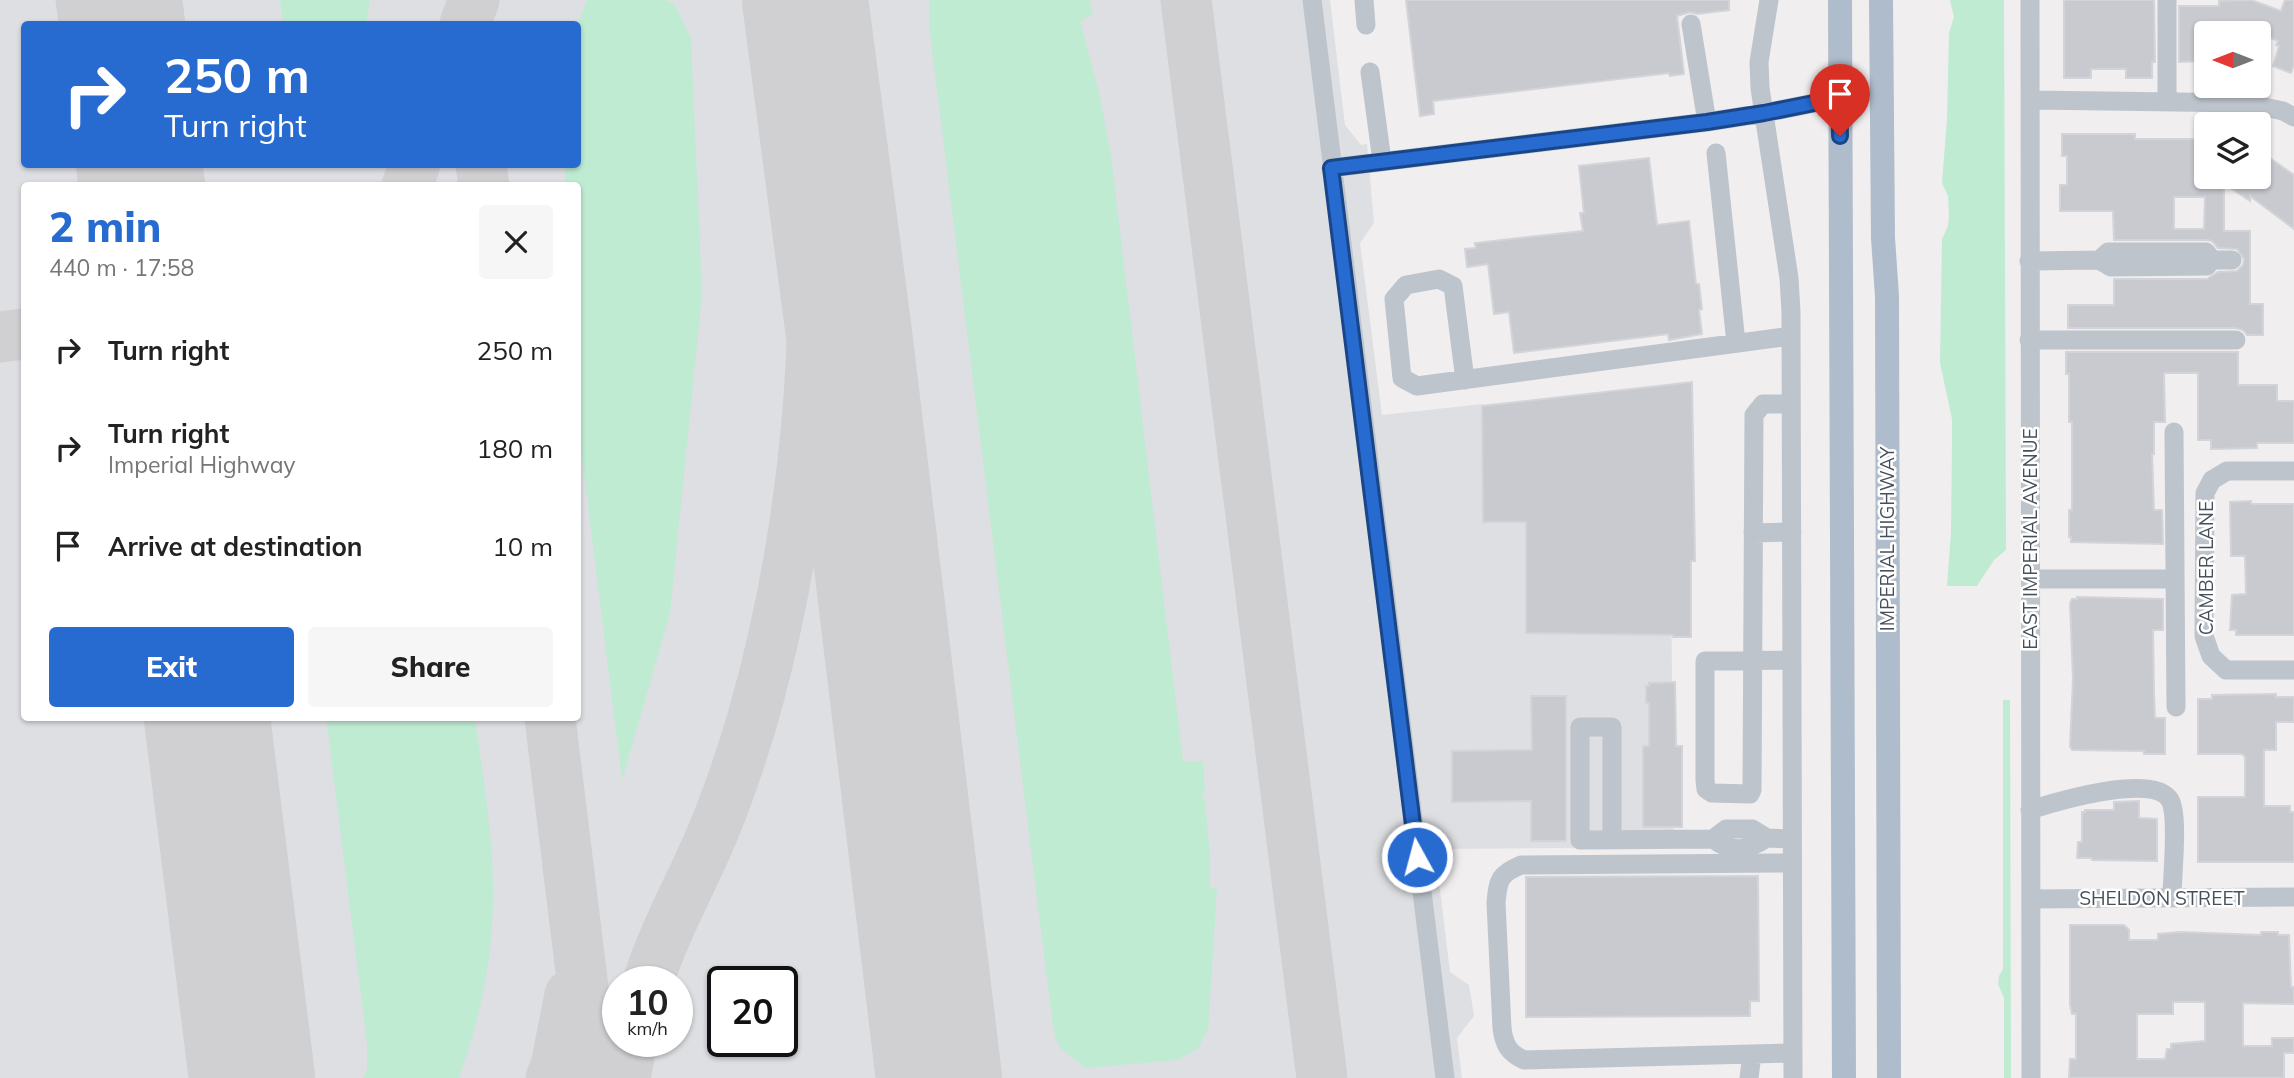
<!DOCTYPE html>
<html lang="en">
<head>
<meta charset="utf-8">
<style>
	body { margin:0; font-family:Mulish,sans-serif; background:#f6f6f6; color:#222; height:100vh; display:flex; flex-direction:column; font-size:26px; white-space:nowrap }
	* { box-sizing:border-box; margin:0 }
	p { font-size:23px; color:#767676 }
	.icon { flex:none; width:38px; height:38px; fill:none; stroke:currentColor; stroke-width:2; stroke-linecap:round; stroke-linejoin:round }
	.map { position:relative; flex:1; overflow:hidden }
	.panel { position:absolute; left:21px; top:182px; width:560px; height:539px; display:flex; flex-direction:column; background:#fff; border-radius:7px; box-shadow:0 2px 5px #0004 }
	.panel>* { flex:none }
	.banner { position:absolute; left:21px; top:21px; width:560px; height:147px; border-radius:7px; box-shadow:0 2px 5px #0004; background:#276bd1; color:#fff; overflow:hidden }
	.needle { width:46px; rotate:270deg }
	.tools { position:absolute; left:2194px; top:21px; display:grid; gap:14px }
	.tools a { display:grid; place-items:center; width:77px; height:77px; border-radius:7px; background:#fff; box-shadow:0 2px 5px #0004; font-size:35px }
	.speed { position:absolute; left:602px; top:966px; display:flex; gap:14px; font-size:35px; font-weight:700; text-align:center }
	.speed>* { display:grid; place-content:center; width:91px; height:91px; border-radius:50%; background:#fff; box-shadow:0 2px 5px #0004; line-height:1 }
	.speed small { font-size:18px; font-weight:400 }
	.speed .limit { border:4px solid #111; border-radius:10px; background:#fff; color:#111 }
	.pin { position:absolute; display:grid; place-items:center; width:60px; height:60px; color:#fff; margin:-72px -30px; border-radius:50% 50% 50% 0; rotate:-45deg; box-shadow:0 0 7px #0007 }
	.pin .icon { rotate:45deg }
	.me { position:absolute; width:77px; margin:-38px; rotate:353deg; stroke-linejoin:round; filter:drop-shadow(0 0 5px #0008) }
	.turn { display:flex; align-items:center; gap:24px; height:147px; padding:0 28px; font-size:32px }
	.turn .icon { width:91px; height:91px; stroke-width:2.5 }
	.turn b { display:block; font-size:49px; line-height:60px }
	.round { display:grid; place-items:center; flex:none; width:74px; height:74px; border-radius:7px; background:#f6f6f6 }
	.summary { display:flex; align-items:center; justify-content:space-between; height:119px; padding:0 28px }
	h1 { font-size:42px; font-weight:800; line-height:52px; color:#276bd1 }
	.action { display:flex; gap:14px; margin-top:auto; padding:14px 28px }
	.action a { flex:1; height:80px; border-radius:7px; background:#276bd1; color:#fff; font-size:28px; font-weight:800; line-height:80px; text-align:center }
	.action a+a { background:#f6f6f6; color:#222 }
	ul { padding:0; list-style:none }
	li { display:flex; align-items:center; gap:21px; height:98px; padding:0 28px }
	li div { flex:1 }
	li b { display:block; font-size:26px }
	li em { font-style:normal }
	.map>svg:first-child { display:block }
	.airport { fill:#dddfe2; fill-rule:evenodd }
	.green { fill:#bfebd2 }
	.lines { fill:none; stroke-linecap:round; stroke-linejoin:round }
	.taxiway { stroke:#d0d0d3; stroke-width:51 }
	.runway { stroke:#d0d0d3; stroke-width:126 }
	.building { fill:#c8cad0; stroke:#d2d4d9; stroke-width:2; fill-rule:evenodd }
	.minor { stroke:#bdc4cc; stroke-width:19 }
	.major { stroke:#afbccb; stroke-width:24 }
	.route-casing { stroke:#194688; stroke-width:18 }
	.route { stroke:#276bd1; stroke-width:12 }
	.labels { text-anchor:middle; stroke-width:5; stroke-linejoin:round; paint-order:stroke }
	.street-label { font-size:19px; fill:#47505a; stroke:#fff }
</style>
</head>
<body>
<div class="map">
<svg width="2294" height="1078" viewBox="0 0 2294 1078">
	<rect width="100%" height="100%" fill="#f0eeee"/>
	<path class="airport" d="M0,0H1330L1345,125L1361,145L1367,144L1374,223L1360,243L1382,415L1483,404L1484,414H1669L1674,847L1435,849L1450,972L1469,985L1474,1016L1457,1038L1462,1078H0ZM24,24H578V164H24ZM24,186H578V718H24ZM618,982H677V1041H618ZM723,982H782V1041H723Z"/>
	<path class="green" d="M280,0H370L366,24H283Z
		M587,0H666L674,4L691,38L702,294L670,613L622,780L578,424V186L565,185V165L578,164V25Z
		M929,0H1089L1093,15L1080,21L1099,92L1111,156L1183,762L1203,761L1205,791L1202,793L1203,799H1205L1210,857V888L1217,889L1208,1030L1198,1048L1178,1060L1085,1068L1059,1047L1053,1027L929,25Z
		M1950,0H2004L2006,550L1994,560L1977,586H1947L1951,532L1952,446V419L1940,363L1942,239L1948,226L1949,214L1948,196L1942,183L1947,119L1949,33L1954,17Z
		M2003,700H2010L2011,1078H2004V998L1998,984L1999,976L2003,969Z
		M326,718H475C484,786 497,857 492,926C489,977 476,1030 459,1078H363L367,1070V1043Z"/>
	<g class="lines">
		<path class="taxiway" d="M81,0L104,24
			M1186,0L1322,1078
			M465,24L474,0
			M481,164L484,186
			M141,176L143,186
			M407,186L415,164
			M0,337L24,334
			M550,718L594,1078
			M926,970L945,1078
			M648,982C662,938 684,897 703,855C723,812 738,767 752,721C795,571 814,415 814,260C814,183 807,108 809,32
			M249,1078V1048
			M551,1078L556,1066L570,995
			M625,1078L632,1041"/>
		<path class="runway" d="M119,0L122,24
			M805,0L849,334L939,1078
			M139,164L142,186
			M207,718L252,1078"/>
	</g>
	<path class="building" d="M1406,0H1729V10L1697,14L1690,12L1677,16L1684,74L1670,76L1669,73L1433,101L1434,114L1420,116Z
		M2064,0H2154L2155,62H2152V78H2126V69H2091V78H2064Z
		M2251,0L2281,11L2285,0H2294V65L2291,73L2273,66L2279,46L2276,45L2278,41L2260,33H2207V61L2179,62V6H2219V1Z
		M2062,134H2135V139H2198V143H2207V177H2259V159L2268,164L2271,159L2294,175V229L2250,196V201L2224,184V231H2250V304H2263V335H2247L2243,330L2236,328H2068V305H2114V279H2207L2218,272L2237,271L2243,265L2244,259L2237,249L2218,248L2212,241L2207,240H2114L2113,211H2060V185H2067V156H2062ZM2174,197H2205L2204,229H2174Z
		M1649,158L1657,225L1689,221L1696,284H1699L1702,309L1699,310L1702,334L1669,340L1668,334L1514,353L1509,312L1494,314L1488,264L1467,267L1465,249L1476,248L1475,243L1583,231L1580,213H1584L1579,166Z
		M2066,352H2238V385H2277V401H2294V443H2257V448L2211,449V440H2198V373H2164L2165,422H2154V454H2152L2154,510H2162L2163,544L2071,542V537H2069V510H2072V422H2069V374H2066Z
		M1692,382L1695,561H1691V637H1673V635L1526,633V522H1483L1482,406Z
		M2251,501V504H2294V635H2236V630H2230L2232,595L2246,594L2245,556H2231L2230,502Z
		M2077,597L2163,599V630H2153L2154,693L2155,718H2165V754H2144V751L2072,750L2070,746L2073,679L2070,603L2072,599H2077Z
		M1675,682L1676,746H1682V827H1643V746H1649V703H1646V686H1649V683Z
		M2276,694V697H2294V722H2276V750H2264V806H2290V812H2294V862H2198V797H2245V757L2242,754H2198V699H2212V695Z
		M1531,696H1566V841H1531V801L1452,802V751L1532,750Z
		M2139,801V818L2157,819V861L2092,860V858H2077L2078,842H2082V812H2085V810H2114V802Z
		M1758,876L1759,1001H1750V1016L1526,1017V877Z
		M2070,925H2124L2129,930V940H2158V934L2180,932L2261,935V932H2278V935H2289L2291,987H2294V1004L2243,1003V1046H2272V1038H2294V1053H2284V1078H2069L2070,1059H2076V1014H2072L2070,1004ZM2173,1002H2205V1041L2171,1044V1049H2167L2165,1059H2137V1014H2173Z"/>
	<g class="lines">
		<path class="minor" d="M1312,0L1445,1078
			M1364,0L1366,25
			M1769,0L1759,62L1760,88L1789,278L1791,312L1793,1078
			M2030,0L2031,1078
			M2167,0V101
			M1691,24L1707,122
			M1370,72L1382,161
			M2030,100L2246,103L2283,111L2294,117
			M1716,153L1736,343
			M1331,168L1707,122L1764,113L1840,98
			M2099,260L2108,252H2206L2212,260
			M2029,261L2099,260L2111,267L2207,266L2212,260H2232
			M2029,340H2067
			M2068,340H2236
			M1465,380L1453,286L1439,279L1406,285L1394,299L1402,378L1417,386L1791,336
			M1791,404H1763L1754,415L1752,790L1750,794L1712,793L1706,789L1705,780V661L1792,660
			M2174,432L2176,707
			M2294,471H2227L2212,480L2205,493L2204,636L2211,656L2226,670H2294
			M1753,533L1792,532
			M2030,579H2175
			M2030,810C2055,802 2154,772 2170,800C2179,816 2172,876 2172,897
			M1713,839C1731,853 1748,851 1767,838
			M1612,840V727H1580V840L1713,839L1726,829H1752L1767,838L1792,839
			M2031,899L2294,897
			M1752,1054L1524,1060C1509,1053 1504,1045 1502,1028L1496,903C1498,880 1499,874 1521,865L1792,863
			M1749,1078L1752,1054L1793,1053"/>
		<path class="major" d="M1840,0L1844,1078
			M1881,0L1883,238L1887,296L1889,1078"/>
	</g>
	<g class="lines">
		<g class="route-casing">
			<path id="route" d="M1417,857L1331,168L1707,122L1764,113L1839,98L1840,136"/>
		</g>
		<use href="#route" class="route"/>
	</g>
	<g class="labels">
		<g class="street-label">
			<text transform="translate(1887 539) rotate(-90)" y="7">IMPERIAL HIGHWAY</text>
			<text transform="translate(2030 539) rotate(-90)" y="7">EAST IMPERIAL AVENUE</text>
			<text transform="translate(2206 568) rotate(-90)" y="7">CAMBER LANE</text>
			<text x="2162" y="905">SHELDON STREET</text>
		</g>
	</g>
</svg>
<div class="tools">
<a><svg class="needle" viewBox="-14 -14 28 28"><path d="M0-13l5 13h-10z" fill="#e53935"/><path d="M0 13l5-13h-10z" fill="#767676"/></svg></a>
<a><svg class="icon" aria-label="layers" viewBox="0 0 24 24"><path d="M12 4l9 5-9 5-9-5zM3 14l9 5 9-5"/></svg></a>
</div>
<div class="speed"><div>10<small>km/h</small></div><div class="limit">20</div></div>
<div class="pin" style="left:1840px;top:136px;background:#d93025"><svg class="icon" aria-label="arrive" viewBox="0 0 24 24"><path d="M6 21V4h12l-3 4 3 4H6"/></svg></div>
<svg class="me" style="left:1417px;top:857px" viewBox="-20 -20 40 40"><circle r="17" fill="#276bd1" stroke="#fff" stroke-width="3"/><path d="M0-11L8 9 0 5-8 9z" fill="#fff"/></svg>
<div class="banner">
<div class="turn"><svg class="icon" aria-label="right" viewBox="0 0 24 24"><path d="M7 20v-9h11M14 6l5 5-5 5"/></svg><div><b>250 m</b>Turn right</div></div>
</div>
<section class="panel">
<div class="summary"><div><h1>2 min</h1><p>440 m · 17:58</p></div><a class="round"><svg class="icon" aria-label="close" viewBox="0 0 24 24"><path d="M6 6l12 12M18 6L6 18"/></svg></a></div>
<ul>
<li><svg class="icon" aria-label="right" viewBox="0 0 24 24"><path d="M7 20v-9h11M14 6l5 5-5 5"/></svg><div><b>Turn right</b></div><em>250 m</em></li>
<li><svg class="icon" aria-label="right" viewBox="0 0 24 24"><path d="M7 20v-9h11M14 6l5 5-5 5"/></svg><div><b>Turn right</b><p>Imperial Highway</p></div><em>180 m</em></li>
<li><svg class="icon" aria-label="arrive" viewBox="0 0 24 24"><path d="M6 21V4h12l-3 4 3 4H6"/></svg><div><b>Arrive at destination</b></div><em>10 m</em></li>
</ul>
<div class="action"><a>Exit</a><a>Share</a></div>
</section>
</div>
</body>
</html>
